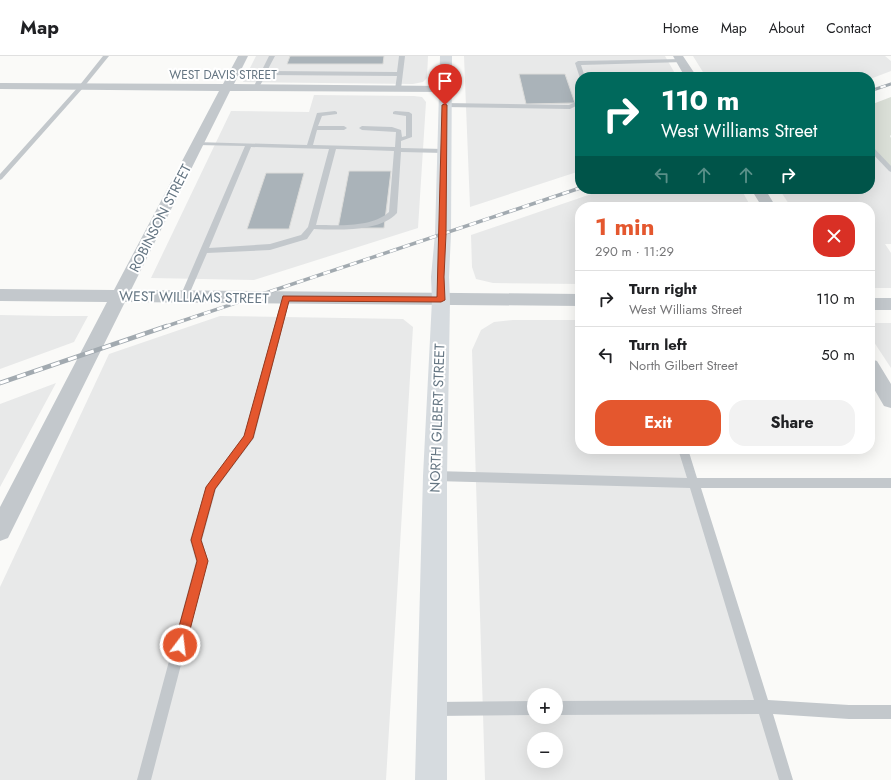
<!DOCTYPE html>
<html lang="en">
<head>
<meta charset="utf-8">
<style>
	body { margin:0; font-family:Jost,sans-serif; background:#f2f2f2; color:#202124; height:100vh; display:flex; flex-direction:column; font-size:15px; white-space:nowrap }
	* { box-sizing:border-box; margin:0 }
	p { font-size:13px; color:#757577 }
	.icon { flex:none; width:22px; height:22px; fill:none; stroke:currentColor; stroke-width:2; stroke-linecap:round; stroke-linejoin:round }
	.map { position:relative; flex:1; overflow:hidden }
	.side { position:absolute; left:575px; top:146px; width:300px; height:252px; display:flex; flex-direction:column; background:#fff; border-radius:16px; box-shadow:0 4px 16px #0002 }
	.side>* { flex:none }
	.top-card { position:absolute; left:575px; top:16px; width:300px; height:122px; border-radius:16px; box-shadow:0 4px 16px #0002; background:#00695c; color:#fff; overflow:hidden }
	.controls { position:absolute; left:527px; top:632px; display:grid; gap:8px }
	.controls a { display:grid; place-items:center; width:36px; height:36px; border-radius:50%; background:#fff; box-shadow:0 4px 16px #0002; font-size:20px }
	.pin { position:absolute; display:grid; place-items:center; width:34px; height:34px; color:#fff; margin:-41px -17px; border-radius:50% 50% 50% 0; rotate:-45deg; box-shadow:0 0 4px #0007 }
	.pin .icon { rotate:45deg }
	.me { position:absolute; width:44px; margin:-22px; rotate:15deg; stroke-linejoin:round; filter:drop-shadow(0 0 3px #0008) }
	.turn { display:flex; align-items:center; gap:14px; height:84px; padding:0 20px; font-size:18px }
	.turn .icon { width:52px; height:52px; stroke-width:2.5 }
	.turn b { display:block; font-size:28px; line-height:34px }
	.lanes { display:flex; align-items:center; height:38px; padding:0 20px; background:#0003; justify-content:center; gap:20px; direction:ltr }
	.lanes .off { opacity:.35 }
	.round { display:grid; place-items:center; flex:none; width:42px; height:42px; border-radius:16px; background:#f2f2f2 }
	.headline { display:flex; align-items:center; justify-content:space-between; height:68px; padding:0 20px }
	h1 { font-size:24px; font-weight:700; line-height:30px; color:#e4572e }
	.primary-button { display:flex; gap:8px; margin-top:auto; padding:8px 20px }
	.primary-button a { flex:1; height:46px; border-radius:16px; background:#e4572e; color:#fff; font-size:16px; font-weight:700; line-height:46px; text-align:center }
	.primary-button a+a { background:#f2f2f2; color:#202124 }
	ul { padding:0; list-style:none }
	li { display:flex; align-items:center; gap:12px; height:56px; padding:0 20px; border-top:1px solid #e0e0e0 }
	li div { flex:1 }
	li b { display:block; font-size:15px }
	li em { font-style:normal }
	header { display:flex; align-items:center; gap:24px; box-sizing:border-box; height:56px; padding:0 20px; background:#fff; border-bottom:1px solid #e0e0e0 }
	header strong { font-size:19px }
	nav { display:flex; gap:22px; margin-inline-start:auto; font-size:14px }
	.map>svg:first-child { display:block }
	.built { fill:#e8e9e9; fill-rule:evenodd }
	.green { fill:#dadfd7 }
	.building { fill:#aab3b9; stroke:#dcdcda }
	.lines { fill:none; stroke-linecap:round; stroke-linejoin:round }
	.service { fill:#c3c8cc; fill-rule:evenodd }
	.minor { fill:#c3c8cc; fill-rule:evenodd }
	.secondary { fill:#d6dbdf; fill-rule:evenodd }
	.rail-far2-casing { stroke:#a2aab0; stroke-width:3 }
	.rail-far1-casing { stroke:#a2aab0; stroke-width:3.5 }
	.rail-casing { stroke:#a2aab0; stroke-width:4.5 }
	.rail-far2 { stroke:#fff; stroke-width:2; stroke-dasharray:5.5; stroke-linecap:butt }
	.rail-far1 { stroke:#fff; stroke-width:2.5; stroke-dasharray:7; stroke-linecap:butt }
	.rail { stroke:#fff; stroke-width:3; stroke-dasharray:9; stroke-linecap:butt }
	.route { fill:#e4572e; stroke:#94391e }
	.labels { text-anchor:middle; stroke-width:4; stroke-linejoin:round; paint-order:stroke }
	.far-street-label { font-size:12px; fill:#657683; stroke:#fff }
	.street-label { font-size:14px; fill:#657683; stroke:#fff }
</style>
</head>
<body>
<header>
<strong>Map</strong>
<nav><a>Home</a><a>Map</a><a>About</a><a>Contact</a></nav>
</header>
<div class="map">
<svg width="891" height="724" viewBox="0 0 891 724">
	<rect width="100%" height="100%" fill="#fafaf8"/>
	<path class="built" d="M256,0H428L427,22L423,26L413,28L243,26Z
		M464,0H665L677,21H580V115L470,151Z
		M693,0H885L891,5V15L870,23V21H706Z
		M314,39L414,40L422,41L426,46L418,172L254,224L151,222L231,55L309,56Z
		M870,91L891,114V188H885L891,197V232H870V151H791L779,133H870Z
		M606,133H741L751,151H580V228L493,227L476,223L472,211L471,179Z
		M0,259L54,260H88L74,286L0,313Z
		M220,260L403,263L413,271L386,724H0V531L109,298Z
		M513,264H580V393H683L786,724H485L472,294L481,274L494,266ZM534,639H556V661H534ZM534,683H556V705H534Z
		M870,267H891V312L870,280Z
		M56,327L0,431V348Z"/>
	<path class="green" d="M891,41V79L890,80L891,82V114L870,91V49Z"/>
	<path class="building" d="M290,0H384L383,8H287Z
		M519,18H565L575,47L526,48Z
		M349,115H391L384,172H338Z
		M266,117H304L289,173H247Z"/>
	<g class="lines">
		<path class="service" d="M103,0H109L83,32L2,123L0,124V118L79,30Z
			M269,0H275L267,15L397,16L399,0H405L401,33L398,35L395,33L397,20L266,19L258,33H254L253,32Z
			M682,3L684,4V6L581,9L585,21L580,22L575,7L578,5Z
			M580,44V48L570,53L445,51L442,49L445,47L569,49Z
			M335,55L337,56V58L322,60L318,70H344L347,72L344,74H317L313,89L395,91L396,76L362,74L359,72L362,70L392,71L401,74L402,81L406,80V60L393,58V56L395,55L409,56L412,58V81L401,85V92L444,93L447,95L444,97L401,96L397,157C380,176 338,174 314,173L307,183L270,194L207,197L188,241L184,244L181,243L180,241L245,90L197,89L195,88V86L307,89L317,57ZM251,91L329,93L308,171L301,179L270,188L209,192ZM336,93L394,95L389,156C371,172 339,169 316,169Z
			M870,89L872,90L891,110V116L889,115L870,95Z
			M576,181H580V189L576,187Z
			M286,239L290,242L254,382L216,433L202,484L208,505L151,724H137L196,505L190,484L206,431L244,380L282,242Z
			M678,393H688L697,422H891V432H701L768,644L849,649H891V663H849L773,658L793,724H779L759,658L556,659V645L754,644L690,432L435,425L431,423L430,420L431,417L435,415L687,422Z
			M534,645V659L434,660L429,658L427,653L429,648L434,646Z"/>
		<path class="minor" d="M238,0H248L234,28L445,30L449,31L451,33L449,35L445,36L230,35L131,234L580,238V250L125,246L8,482L0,485V451L107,246L0,245V233L114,234L219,35L0,33V27L223,28Z
			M673,0H683L697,21H685Z
			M751,133H765L776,151H762Z
			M870,242H891V254H870Z
			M870,303L877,305L891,328V352L884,350L870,326Z"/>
		<path class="secondary" d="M440,0H452L451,178L449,221L450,244L447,420V724H415L423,420L432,244L431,221L435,178Z"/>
		<g class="rail-far2-casing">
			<path id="rail-far2" d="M870,35L891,28"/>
		</g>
		<g class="rail-far1-casing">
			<path id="rail-far1" d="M164,271L580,132"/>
		</g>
		<g class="rail-casing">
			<path id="rail" d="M0,327L167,270"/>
		</g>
		<use href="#rail-far2" class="rail-far2"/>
		<use href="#rail-far1" class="rail-far1"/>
		<use href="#rail" class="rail"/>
	</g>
	<path class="route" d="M445,48L447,49L446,178L444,221L445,244L441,246L289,245L253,382L215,433L201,484L208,505L186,589L184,593L180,595L176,593L174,589L197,505L191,484L206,431L244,380L283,240L437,241L442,49Z"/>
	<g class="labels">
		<g class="far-street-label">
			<text x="223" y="23">WEST DAVIS STREET</text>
		</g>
		<g class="street-label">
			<text transform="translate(160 162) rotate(-63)" y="5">ROBINSON STREET</text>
			<text transform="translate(194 241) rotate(1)" y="5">WEST WILLIAMS STREET</text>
			<text transform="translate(437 362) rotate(-88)" y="5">NORTH GILBERT STREET</text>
		</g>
	</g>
</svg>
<div class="controls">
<a>+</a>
<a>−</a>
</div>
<div class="pin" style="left:445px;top:49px;background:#d93025"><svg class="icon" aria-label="arrive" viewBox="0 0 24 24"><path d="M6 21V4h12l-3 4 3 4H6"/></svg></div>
<svg class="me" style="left:180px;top:589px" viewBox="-20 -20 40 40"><circle r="17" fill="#e4572e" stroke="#fff" stroke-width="3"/><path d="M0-11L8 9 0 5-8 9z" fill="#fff"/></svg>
<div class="top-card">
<div class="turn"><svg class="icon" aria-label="right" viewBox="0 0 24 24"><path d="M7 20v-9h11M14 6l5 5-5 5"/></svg><div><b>110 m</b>West Williams Street</div></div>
<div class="lanes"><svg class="icon off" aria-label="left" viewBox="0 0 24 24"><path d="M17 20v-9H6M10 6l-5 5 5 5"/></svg><svg class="icon off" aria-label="ahead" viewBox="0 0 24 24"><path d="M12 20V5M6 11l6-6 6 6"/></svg><svg class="icon off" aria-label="ahead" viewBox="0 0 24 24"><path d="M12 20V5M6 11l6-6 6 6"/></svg><svg class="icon" aria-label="right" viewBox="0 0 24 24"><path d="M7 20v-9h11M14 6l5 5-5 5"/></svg></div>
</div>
<section class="side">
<div class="headline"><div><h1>1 min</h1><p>290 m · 11:29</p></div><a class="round" style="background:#d93025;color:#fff"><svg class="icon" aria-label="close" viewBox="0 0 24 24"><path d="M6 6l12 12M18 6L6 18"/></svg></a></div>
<ul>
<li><svg class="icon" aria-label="right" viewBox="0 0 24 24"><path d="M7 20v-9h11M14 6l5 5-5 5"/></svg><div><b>Turn right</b><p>West Williams Street</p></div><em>110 m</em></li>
<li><svg class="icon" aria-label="left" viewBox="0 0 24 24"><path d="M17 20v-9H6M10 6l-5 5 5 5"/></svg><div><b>Turn left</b><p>North Gilbert Street</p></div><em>50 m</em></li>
</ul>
<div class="primary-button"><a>Exit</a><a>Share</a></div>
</section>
</div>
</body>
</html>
